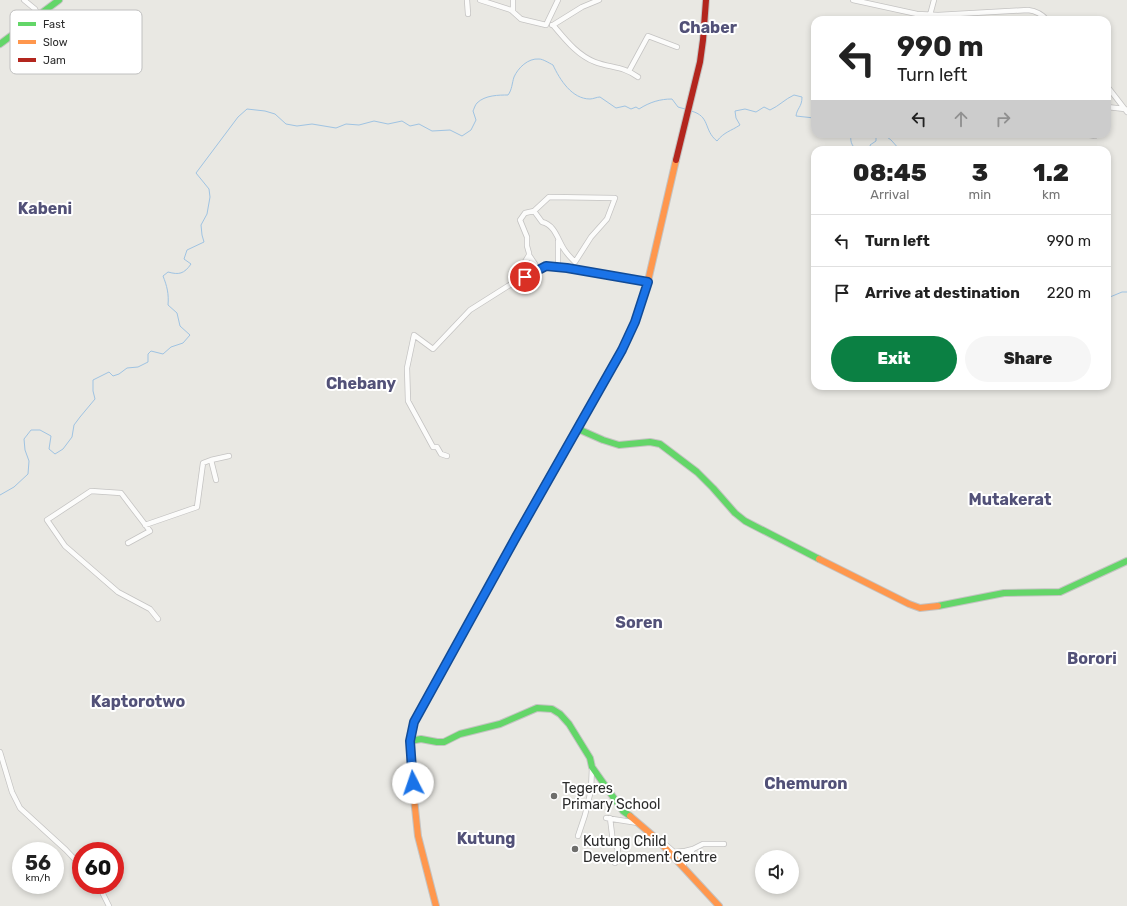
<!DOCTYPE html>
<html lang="en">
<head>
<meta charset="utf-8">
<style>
	body { margin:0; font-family:Rubik,sans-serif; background:#f6f6f6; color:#222; height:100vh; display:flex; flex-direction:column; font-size:15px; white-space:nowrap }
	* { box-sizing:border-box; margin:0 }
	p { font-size:13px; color:#767676 }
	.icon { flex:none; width:22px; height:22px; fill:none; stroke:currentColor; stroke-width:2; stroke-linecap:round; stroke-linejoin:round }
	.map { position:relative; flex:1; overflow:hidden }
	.sheet { position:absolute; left:811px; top:146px; width:300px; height:244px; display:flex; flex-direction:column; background:#fff; border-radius:12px; box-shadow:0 2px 6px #0003 }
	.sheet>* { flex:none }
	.banner { position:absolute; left:811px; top:16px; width:300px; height:122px; border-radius:12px; box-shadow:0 2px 6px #0003; background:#fff; color:#222; overflow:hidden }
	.tools { position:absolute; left:755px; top:850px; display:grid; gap:8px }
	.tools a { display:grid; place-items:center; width:44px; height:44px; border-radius:50%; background:#fff; box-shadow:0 2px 6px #0003; font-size:20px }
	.speed { position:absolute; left:12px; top:842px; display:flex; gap:8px; font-size:20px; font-weight:700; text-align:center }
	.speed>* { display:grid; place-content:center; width:52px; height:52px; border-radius:50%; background:#fff; box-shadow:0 2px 6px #0003; line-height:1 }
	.speed small { font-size:10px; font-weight:400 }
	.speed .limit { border:6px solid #d22; background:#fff; color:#111 }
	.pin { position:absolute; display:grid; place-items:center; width:34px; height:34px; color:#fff; margin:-17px; border:2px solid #fff; border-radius:50%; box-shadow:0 1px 4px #0007 }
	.me { position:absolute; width:44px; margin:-22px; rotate:356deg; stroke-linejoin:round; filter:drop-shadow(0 0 3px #0008) }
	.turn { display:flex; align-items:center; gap:14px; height:84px; padding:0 20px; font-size:18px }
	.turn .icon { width:52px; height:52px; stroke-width:2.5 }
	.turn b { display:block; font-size:28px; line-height:34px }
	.lanes { display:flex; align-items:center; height:38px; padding:0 20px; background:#0003; justify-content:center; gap:20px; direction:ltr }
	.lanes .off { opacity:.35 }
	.eta { display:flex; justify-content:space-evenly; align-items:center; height:68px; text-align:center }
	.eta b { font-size:24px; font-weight:800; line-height:28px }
	.button { display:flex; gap:8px; margin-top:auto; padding:8px 20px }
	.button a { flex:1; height:46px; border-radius:24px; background:#0b8043; color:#fff; font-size:16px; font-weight:800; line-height:46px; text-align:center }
	.button a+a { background:#f6f6f6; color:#222 }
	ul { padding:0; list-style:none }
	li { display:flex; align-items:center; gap:12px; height:52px; padding:0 20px; border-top:1px solid #e0e0e0 }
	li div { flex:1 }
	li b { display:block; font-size:15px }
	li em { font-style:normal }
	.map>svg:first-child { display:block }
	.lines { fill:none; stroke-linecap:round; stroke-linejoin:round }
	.stream { stroke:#9fc3e2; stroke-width:1 }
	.street-casing { stroke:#c4c3c2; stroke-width:6 }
	.fast-casing { stroke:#c4c3c2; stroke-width:8 }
	.slow-casing { stroke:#c4c3c2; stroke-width:8 }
	.jam-casing { stroke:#c4c3c2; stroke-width:8 }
	.street { stroke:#fcfcfb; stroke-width:4.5 }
	.fast { stroke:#63d668; stroke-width:6 }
	.slow { stroke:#ff974d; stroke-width:6 }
	.jam { stroke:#b3261e; stroke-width:6 }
	.route-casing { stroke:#114b97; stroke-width:10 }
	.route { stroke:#1a73e8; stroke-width:7 }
	.poi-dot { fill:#6e6e6c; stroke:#fff; stroke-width:1.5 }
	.labels { text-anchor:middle; stroke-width:4; stroke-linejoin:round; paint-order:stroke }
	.poi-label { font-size:14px; fill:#2c2c2c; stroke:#fff; text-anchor:start }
	.quarter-label { font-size:16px; font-weight:bold; fill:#525178; stroke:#fff }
	.key { fill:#fff; stroke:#c0c0c0; stroke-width:1 }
	.key-label { font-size:11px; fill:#2c2c2c }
</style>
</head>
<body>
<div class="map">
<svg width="1127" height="906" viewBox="0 0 1127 906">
	<rect width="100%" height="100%" fill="#e9e8e3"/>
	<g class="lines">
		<path class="stream" d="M691,111C711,116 703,130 717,141C724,132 731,131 740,125L736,118L735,111L745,109L756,112L764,107L770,110C779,106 785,99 794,95L802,97C802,107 797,108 796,116L814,118L815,119
			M851,134C850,140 851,146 857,150
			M890,134L887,137L891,140L900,150
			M874,150L871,148L870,145L876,141V136L877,134
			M1107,295L1110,297L1122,292H1127
			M0,495L14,487L28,474L29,461L25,450L24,439L31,430H40L51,436L49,449L55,454L63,449L72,437L74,425L80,417L95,399L93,391V380L109,372L113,376L119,374L127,368L138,367L148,362V354L151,351L163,354L171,347L183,343L190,335L180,326L177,313L168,305C169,294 167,286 163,276L168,272C179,275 184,274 191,264L184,259L187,250L204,242L202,235L201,225L207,214L210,197L209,189L196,173L238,117L247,109L265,111L275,114L286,124L297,126L312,124L336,128L346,124L359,125L374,121L388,124L402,121L410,126L419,124L432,131L450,130L462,136L471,130L476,120L473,111C474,109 475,105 477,103C485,95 499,95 508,95C512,90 512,83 514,77C518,68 528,58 539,59C543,59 549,63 553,65C560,80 572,99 590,99C593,99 597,97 600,97L616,108L625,106L631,109L636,107L639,109C650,102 660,99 672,99L678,107L685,109"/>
		<g class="street-casing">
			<path id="street" d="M24,0L35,9L38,15
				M467,0L468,14
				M480,0L511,10L521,19L546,25L558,0
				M513,0V11
				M853,0L917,14L938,15L1028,10C1036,11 1042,14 1047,20
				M930,15L934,0
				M552,25H553L582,7L599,0
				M553,25C565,39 577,55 595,62C611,68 623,66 638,77
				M629,71L648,36L677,47
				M1107,86L1127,112
				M1107,107L1125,109
				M1084,134L1095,136
				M534,211L542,222C556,225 558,242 566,252C569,256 572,259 575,262L591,237L607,219L615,198L549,197L534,211L525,213L520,220L527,237V246L529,253V255L539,270
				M558,268V241
				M512,284L515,277L517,275L529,255
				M447,456L441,454L437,447H433L408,401L407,368L414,335L433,349L470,310L508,286L546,266L567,267L648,281
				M211,460L229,456
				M145,525L197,507L203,463L211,460L216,480
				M128,543L150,531L121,493L91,491L47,520L65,546L118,592L150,609L158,619
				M0,752L12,792L20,808L66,850L81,866
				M606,818L638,823
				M610,818L613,842L618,849L615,863
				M578,836L585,815L591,790L592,767
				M666,845L674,852L684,864
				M674,852L685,851L693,849
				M679,858C687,859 690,855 693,849L703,844H724
				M97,885L102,892L109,906"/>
		</g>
		<g class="fast-casing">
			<path id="fast" d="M0,44L59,0
				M578,429L603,440L619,445L650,442L660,444L697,472L713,488L735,513L745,521L819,559
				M938,606L1004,593L1060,592L1127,561
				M443,670L535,502L622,351
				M410,741L421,739L437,742H444L460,734L500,724L537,708L552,709L560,714L569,724L590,758L592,767L623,811L630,816"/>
		</g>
		<g class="slow-casing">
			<path id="slow" d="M622,351L635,322L648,281L676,160
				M819,559L909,604L920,608L938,606
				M630,816L658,840L719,906
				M436,906L418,836L411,770L410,741L414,722L443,670"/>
		</g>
		<g class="jam-casing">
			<path id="jam" d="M676,160L700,62L703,40L706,0"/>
		</g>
		<use href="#street" class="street"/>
		<use href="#fast" class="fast"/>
		<use href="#slow" class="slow"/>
		<use href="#jam" class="jam"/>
	</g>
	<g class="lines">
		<g class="route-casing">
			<path id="route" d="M413,783L410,741L414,722L516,537L622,350L635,322L648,282L567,268L546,266L525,277"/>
		</g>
		<use href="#route" class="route"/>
	</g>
	<g class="poi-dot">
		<circle cx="554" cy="796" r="4"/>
		<circle cx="575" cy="849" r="4"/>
	</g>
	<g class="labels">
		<g class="poi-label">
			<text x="562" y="793">Tegeres<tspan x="562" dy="16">Primary School</tspan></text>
			<text x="583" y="846">Kutung Child<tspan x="583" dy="16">Development Centre</tspan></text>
		</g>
		<g class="quarter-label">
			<text x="708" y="33">Chaber</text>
			<text x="45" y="214">Kabeni</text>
			<text x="361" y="389">Chebany</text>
			<text x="1010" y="505">Mutakerat</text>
			<text x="639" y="628">Soren</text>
			<text x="1092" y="664">Borori</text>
			<text x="138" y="707">Kaptorotwo</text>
			<text x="806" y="789">Chemuron</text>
			<text x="486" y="844">Kutung</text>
		</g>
	</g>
	<rect x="10" y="10" width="132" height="64" rx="6" class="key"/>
	<rect x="18" y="22" width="18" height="4" fill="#63d668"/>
	<rect x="18" y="40" width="18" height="4" fill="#ff974d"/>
	<rect x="18" y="58" width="18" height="4" fill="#b3261e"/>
	<g class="key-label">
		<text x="43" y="28">Fast</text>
		<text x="43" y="46">Slow</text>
		<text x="43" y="64">Jam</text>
	</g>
</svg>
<div class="tools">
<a><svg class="icon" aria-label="sound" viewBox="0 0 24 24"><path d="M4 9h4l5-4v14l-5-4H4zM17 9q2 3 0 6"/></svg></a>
</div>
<div class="speed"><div>56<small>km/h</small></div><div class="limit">60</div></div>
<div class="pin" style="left:525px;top:277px;background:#d93025"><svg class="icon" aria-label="arrive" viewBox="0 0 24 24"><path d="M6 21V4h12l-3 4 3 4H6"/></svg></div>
<svg class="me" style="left:413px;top:783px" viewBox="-20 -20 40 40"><circle r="19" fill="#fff"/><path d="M0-13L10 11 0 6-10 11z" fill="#1a73e8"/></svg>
<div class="banner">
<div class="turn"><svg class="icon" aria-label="left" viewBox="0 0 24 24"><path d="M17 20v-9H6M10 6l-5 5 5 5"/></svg><div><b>990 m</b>Turn left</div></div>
<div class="lanes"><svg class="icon" aria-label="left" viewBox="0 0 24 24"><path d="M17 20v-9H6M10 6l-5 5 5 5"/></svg><svg class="icon off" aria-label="ahead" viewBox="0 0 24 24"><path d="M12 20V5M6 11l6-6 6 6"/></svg><svg class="icon off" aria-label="right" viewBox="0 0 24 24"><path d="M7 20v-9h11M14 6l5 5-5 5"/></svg></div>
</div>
<section class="sheet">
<div class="eta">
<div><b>08:45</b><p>Arrival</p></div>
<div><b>3</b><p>min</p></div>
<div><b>1.2</b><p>km</p></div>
</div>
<ul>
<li><svg class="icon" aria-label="left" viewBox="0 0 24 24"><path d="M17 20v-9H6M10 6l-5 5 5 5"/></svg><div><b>Turn left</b></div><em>990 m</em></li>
<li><svg class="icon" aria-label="arrive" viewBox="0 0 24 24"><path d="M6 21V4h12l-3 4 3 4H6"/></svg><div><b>Arrive at destination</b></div><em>220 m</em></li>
</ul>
<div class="button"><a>Exit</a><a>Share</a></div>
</section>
</div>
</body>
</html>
